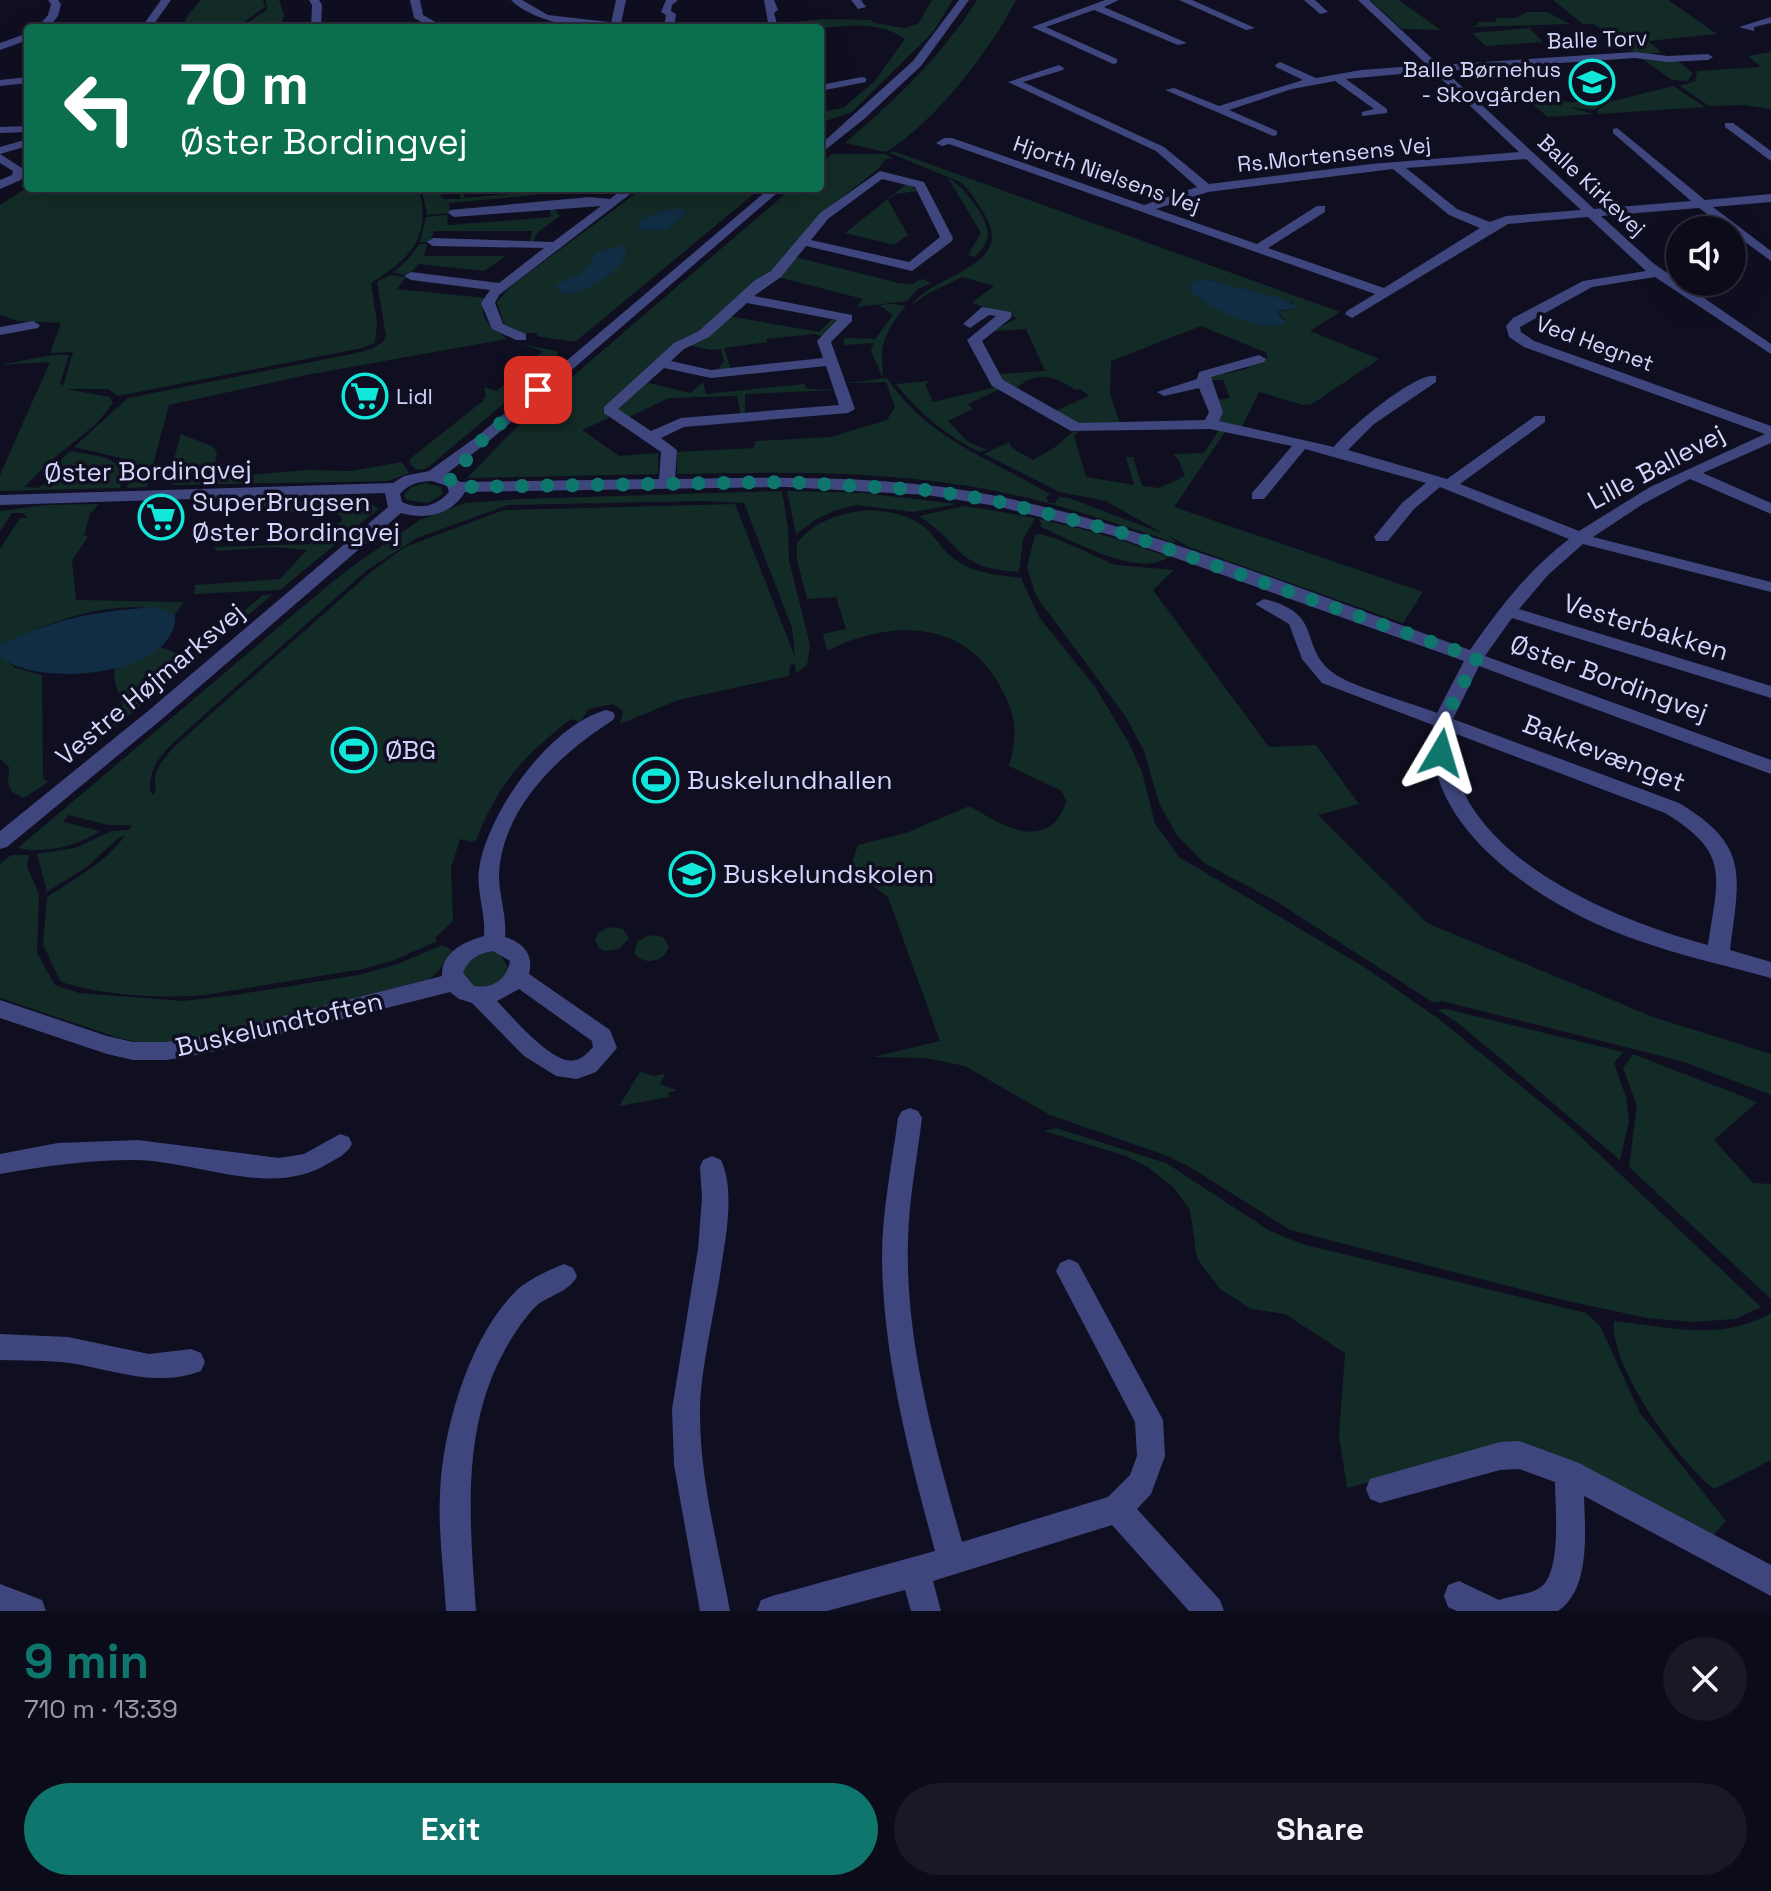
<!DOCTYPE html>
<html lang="en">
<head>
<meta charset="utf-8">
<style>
	body { margin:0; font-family:"Space Grotesk",sans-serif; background:#191926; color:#f1f3f6; height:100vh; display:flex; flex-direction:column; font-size:30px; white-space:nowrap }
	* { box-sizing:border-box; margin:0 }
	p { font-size:26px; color:#9a9ba2 }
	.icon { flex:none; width:44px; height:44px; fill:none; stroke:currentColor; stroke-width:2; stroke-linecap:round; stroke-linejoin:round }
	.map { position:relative; height:1611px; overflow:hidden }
	.sheet { display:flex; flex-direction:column; background:#0b0b19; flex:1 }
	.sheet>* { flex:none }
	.hud { position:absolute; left:24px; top:24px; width:800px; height:168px; border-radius:8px; box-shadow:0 8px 32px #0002,0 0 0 2px #2b2b38; background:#0b6e4f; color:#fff; overflow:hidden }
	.controls { position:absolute; left:1666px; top:216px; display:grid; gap:16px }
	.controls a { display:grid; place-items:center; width:80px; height:80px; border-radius:50%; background:#0b0b19; box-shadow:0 8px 32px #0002,0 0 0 2px #2b2b38; font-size:40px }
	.pin { position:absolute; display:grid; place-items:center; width:68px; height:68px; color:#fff; margin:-34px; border-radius:16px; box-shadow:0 4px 12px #0006 }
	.me { position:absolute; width:88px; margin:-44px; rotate:7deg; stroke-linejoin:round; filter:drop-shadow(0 0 6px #0008) }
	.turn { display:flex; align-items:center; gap:28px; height:168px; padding:0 24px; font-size:36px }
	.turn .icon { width:104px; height:104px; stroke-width:2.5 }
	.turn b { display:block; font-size:56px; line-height:68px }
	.round { display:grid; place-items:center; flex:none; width:84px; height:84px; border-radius:42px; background:#191926 }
	.overview { display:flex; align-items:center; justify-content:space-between; height:136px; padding:0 24px }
	h1 { font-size:48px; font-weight:700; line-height:60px; color:#0f766e }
	.cta { display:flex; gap:16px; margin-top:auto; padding:16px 24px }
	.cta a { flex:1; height:92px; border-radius:48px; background:#0f766e; color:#fff; font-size:32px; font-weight:700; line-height:92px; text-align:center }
	.cta a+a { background:#191926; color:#f1f3f6 }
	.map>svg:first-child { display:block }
	.green { fill:#132b26; fill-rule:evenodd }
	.water { fill:#112d43 }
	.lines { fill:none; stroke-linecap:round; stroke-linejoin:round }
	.minor { fill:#3e467d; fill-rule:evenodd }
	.route { stroke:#0f766e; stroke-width:14; stroke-dasharray:0 25.2 }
	.labels { text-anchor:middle; stroke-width:7; stroke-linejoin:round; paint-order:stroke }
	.far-street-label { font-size:22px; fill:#d3d5fc; stroke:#0f0f21 }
	.far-poi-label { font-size:22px; fill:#d3d5fc; stroke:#0f0f21; text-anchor:end }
	.street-label { font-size:26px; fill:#d3d5fc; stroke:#0f0f21 }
	.poi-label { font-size:26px; fill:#d3d5fc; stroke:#0f0f21; text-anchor:start }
</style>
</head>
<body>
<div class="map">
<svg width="1771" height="1611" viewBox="0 0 1771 1611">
	<rect width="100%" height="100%" fill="#0f0f21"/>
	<path class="green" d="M201,0H263L265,7L236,28H182L188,15Z
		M266,0H279L284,14L281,28H239L267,10Z
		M932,0H953L933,32L852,112L820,123V112L843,108L875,81L905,39C863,9 807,41 769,25L823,19L871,20L875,23L904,28L918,24Z
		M977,0H1016C990,51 935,122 886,152L845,143C895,100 941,57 977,0Z
		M1370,0H1399L1441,30L1402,29Z
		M1553,0H1668L1717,34L1648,41L1662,53L1637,54L1594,24H1583Z
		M1528,12H1547L1570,24L1472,27L1479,24L1476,22H1497L1495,18H1515Z
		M1529,28L1543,42L1486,46L1472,33Z
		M1771,52V109L1744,105L1709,106L1680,86L1695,81L1697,71L1761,67L1748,56Z
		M1640,57L1678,61L1693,73L1688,81L1672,80Z
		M1673,86L1705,107L1598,114L1597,111L1609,102Z
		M1518,92L1540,101H1543L1531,95C1561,103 1583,105 1613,98L1594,110L1568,107L1594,114L1548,117Z
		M893,151L1340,312L1310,331L1379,359L1312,404L1303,405L1259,392L1241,429L1217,424V400L1230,398L1223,380H1208V376L1220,371L1224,374L1249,368L1246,363L1267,358V353L1201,326L1111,361L1110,394L1120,423L1077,425L1055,411L1089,396L1080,389L1076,390C1051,375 1038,370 1015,389L1000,381L998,374L1045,371L1026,329L993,331L1017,318L972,303L994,286L962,277L927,294L912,305C934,272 1019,268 983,212C976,201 970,190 960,182L890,153ZM1204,279L1293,303L1290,310L1276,311L1285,320L1190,287L1192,281Z
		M832,154H885L893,158L886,159L877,170L820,214L773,271L605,407L609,418L582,430L619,456L658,453V474L467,478L530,413L792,188H820V164Z
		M948,178C962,184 989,219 988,235C987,244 980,251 975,257L968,255L981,233Z
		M908,183L917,191L896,194L888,200L908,235L894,245L845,233Z
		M28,187L418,188C434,237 408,260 371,283L377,323L375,343L362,348L118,396L108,389H66L110,397L113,403L96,424L48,463L24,487L37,488L45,484L52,469L70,451C95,456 129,455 120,488L0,491V475L50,362L0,365L52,355H69L60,383L63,386L73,352L50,353L61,323L18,321L0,315V205Z
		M461,188L465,198L543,191L536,195L449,203V213L427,215L422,191L434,189L447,192L440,195L443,199H461L457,191Z
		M643,188H761L575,342L536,336L538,333H523L504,324L497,302L511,286Z
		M550,208H554L560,216L537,233L533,242H530L532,231H434L430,242H420L426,217L447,215L448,225L551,217Z
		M419,244H427L424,256H506L484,271L419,264L408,275L393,273L409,258Z
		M795,257L899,283L912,284L922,279L932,283L918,289L907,301L857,307L863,299L778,277Z
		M390,275L406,277L397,289L485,298C477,323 494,327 507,339L306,375L169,405L147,487L127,488L129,468L121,458L74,447L128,398L347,355L372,349L383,342L386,336L377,282Z
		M893,304L906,306C894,319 881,339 882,358C882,366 884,370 882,376L871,351L874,343L844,345V338L875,339L893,315L879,305Z
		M728,316L819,332L833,318L837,322L823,336L813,334L767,339V342L724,348L730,368L717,370L724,361L721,349L711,350L687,345Z
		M520,344L557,351V359L427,468C419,472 413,469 409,461L411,458L483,401L486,396L484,387L497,391L543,351Z
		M887,378C926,438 991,459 1050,494L1046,498L1049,503H1055L1059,497L1069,498L1164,534L1106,501L1060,492L984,454L1009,442L1012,448L1033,460L1054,448L1074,431L1078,432L1074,436L1086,477L1134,485L1126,457H1133L1142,486L1159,488L1185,476L1179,460L1173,454L1204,453L1219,430L1225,432L1174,507L1423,592L1403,623L1189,547L1167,535L1178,544C1108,520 1035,496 962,485C867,470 772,472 677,474V452L754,448L755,441L831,437L887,420L895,407L886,382L846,383Z
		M929,381L925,385L933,402L996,387L1000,389L968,404L973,409L948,421L968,442L987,450L980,452C946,436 920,414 896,384Z
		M644,382L691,393L703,382L706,394L804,384L807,389L839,390L745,394V412L741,415L737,396L669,398L627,418L618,412L617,407Z
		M181,434L214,447L217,455L212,471L170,473Z
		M402,462L409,473L388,481L167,485L188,480L307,470L352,471Z
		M425,483L441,487L443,494L428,503L407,500L404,495L411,487Z
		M782,491L788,528L789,561L810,645L807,665L796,673L795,664L790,665L789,676L678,700L620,724L623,711L613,704L589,709L580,722L571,719C524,755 498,784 476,840L471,842L460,839L451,868L453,921L435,938L437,941L392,961L363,969L204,995C158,999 104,995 61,982L43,945L47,897C75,879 110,859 125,835L117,839L88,866L47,892L37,854L75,848L112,831L129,830L132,825H109L68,815L63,822L100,831C79,846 43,854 18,848L313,598L351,567L420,520L466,503L520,499ZM702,501L744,503L792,628L795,657L735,504L504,510L405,547L372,571L176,745C163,759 151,771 156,791L153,795L150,791C149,768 160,756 175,741L367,570L417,538L508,505Z
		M787,491L864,493L957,504L913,512L856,505L836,510L815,520L796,534Z
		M277,501L373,505L378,509L280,590L194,594L195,585L280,579L307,550L272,547L217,551L214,547L310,544L312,538H317L342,521L341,516L330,511L284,512L286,507L231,508L237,503Z
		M99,504L90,514L84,535L88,537L72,560L76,600L184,602L175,615C122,593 49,622 0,645V549L20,518H27L23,513H12L0,531V511L46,505Z
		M964,506C1034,516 1102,531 1168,557C1139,579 1070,539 1041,527V522L1036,517L1023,539L1019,572C955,568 964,546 919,516Z
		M868,510C890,512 911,514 928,530C938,541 945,554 959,562C977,574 1000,575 1021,578L1039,617L1095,687L1129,743L1142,772L1155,824L1179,857L1364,967L1439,1019L1566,1123L1761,1307L1735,1319L1693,1322L1647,1318L1563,1300L1290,1230L1190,1167L1165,1155L1050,1115L965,1066L926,1058L873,1057L940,1041L888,897L850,869L858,845L906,833L969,806C994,820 1027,844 1053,824C1059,819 1064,808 1067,801L1060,790L1009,766C1019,730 1016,716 999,684C963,618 886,620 827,651L823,634L846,629L836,597L807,599L797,560V543C817,519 839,514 868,510Z
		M1041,534L1060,540L1115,565L1174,570L1153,590L1269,747L1316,745L1359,804L1318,815L1427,923L1653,1017L1771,1054V1095L1681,1061L1442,1001L1434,1003L1274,900L1204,863L1176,834L1159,803L1144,751L1126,717L1036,596L1027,567L1035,535Z
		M273,594L81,756L77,754L125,713L114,679L115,669L158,646L188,658L263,595Z
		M0,657L16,668L42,675L43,778L48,782L24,798L12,792L8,783L9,767L0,759Z
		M11,855H29L27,867L39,894L37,953L55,985L79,993L183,1001L235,995L358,975L398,964L442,945L452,950L438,972L429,979L179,1043L145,1044L119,1038L0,998V864Z
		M610,927L623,929L629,938L619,949L605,951L599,948L595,939L599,932Z
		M650,935L663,937L669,947L664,956C654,963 642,963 634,953L638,941Z
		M492,949C501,953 506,963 510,972L505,984L475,989L460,972L465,960Z
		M1446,1009L1623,1052L1614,1063L1626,1097L1629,1121L1620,1160L1462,1026L1438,1010Z
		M1633,1054L1757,1102L1714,1140L1753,1183L1771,1184V1299L1629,1167L1637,1105L1623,1068Z
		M640,1072L654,1076L665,1074L660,1084L677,1090L668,1093L669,1097L619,1106Z
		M1056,1128L1166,1163L1270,1231L1302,1244L1586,1313L1600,1326L1640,1413L1726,1521L1709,1540L1516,1444L1347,1488L1339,1435L1345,1353L1285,1314L1251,1309L1219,1288L1197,1258L1190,1210L1173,1187L1149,1168L1126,1156L1044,1131Z
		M1771,1313V1460L1714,1489C1678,1461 1610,1368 1614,1321C1667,1327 1722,1342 1771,1313Z"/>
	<path class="water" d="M676,208L688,212L667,230H638L640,221L662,211Z
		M622,246L626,247C625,250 626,254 624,258C619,274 578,297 561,293L556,287L561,282L580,275L598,252Z
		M1204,279L1280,298L1301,308L1276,311L1286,324C1254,331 1219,312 1193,294L1189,287L1192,281Z
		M157,607L175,615C178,676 39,689 0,657V645C57,618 94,611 157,607Z"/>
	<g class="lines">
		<path class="minor" d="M48,0H58L61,4L58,16L48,28H37L48,15L51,4Z
			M161,0H171L151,28H141Z
			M309,0H319L322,5L321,28H311L312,5Z
			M410,0H420L423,15L446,28H433L414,18Z
			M511,0H522L548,15L609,22C586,35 529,19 511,0Z
			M616,0H626L620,28H610Z
			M666,0H678L672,5L671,11L676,14L674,28H664L666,15L661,12Z
			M764,0H774L778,10L774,13L777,24L768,22Z
			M851,0H861L866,7L858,9Z
			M959,0H969L921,66L864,119L820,154V145L913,61Z
			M1105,0H1119L1104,7L1187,43L1178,45L1094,10L1046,27L1117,59V63L1113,64L1032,27Z
			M1179,0H1192L1255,28L1246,30Z
			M1304,0H1315L1328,12L1320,14Z
			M1358,0H1369L1439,65L1635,52L1668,56L1708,54L1713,57L1708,60L1668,62L1635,58L1445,71L1594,209L1691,201L1613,133V129L1617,128L1705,200L1771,194V202L1713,207L1771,251V261L1699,208L1601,216L1653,263L1771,344V354L1655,277L1592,287L1520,327L1521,332L1534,341L1771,426V443L1703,473L1771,503V514L1690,479L1643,504L1593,537L1771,582V592L1583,544L1548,575L1519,609L1771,686V698L1512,618L1485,656L1771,760V774L1479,666L1453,719L1679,803C1751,846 1739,876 1730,950L1771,962V978C1716,963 1660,951 1608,929C1529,895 1421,823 1433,725L1322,683L1302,659L1289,624L1255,604L1264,599C1325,614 1298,645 1332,672C1349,686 1412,703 1437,713L1464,661L1111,535L996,506L927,495L786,487L465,492C451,515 426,520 401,513L162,719L7,847L0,849V831L148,711L388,507L385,493L0,505V495L393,483L404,476L429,471L479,435L770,188H783L489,441L445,475L461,482L659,479L661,452L604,413V407L674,343L699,331L754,281L771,271L820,213L880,171L924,182L953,238L952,241L912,271L806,246L781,277L754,296L852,315V321L831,342L855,409L848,413L684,427L661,438L677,450L675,479C782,477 892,475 997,496C1159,530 1315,595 1470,650C1499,609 1528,570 1569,539L1440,487L1414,509L1388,541H1376L1374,537L1402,503L1426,483L1305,449L1264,499H1252V493L1292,446L1210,429L1071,431L992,386L967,340L996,316L989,315L970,328L963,324L982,307L1011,312V318L982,341L1003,380L1079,423L1205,420L1209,412L1199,388L1164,396L1157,392L1197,379L1199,372L1259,355L1266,359L1264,362L1211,377L1223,412L1219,421L1334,447C1348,429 1415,372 1436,376V382L1374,424L1348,450L1447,479L1535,416H1545V422L1460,484L1579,531L1650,487L1765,434L1524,347L1509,337L1506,326L1513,318L1583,281L1646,271L1588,217L1508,224L1352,318L1345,314L1347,311L1375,294L949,144L942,146L936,143L944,138H952L1144,205L1197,187L1156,151L1008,82L1059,65L1064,68L1063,70L1023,82L1164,147L1209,184L1371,164L1519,152L1433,71L1346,79L1387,109V113L1362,116V112L1374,109L1335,81L1292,89L1229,110L1277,131V135L1273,136L1165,90L1174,88L1219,106L1303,80L1276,67L1275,65L1280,62L1316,78L1361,70L1427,65ZM1526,159L1581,210L1506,216L1490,222L1457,209L1406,168ZM1393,169L1449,215L1480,228L1384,288L1268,248L1325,212V206H1317L1257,244L1156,209L1208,192ZM882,179L915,187L940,237L909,262L811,240L828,219ZM747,303L837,320L817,341L823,358L711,370L671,361L684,349L709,337ZM826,366L839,405L681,418L651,431L618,409L664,368L711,378ZM432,481L447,486L449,492C436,507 419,510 402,502L400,494C409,484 419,481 432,481ZM1451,732L1665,813C1731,853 1718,876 1708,945C1613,920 1446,852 1451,732Z
			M1771,17V23L1754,27V31L1739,27Z
			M28,33V40L0,50V43Z
			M28,77V83L0,86V80Z
			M862,77L866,78V82L820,91V85Z
			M1725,123H1733L1771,151V161L1725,127Z
			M28,126V132L0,133V127Z
			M28,139V146L0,154L25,170L21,180L0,189V180L12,175L13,171L0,163V147Z
			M624,188H638L499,295L495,303L503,324L526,334V340H516L492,329L481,303L490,290L411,280L404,276L411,272L499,283L544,248L433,246L427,242L433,238L553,242L601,206L454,217L448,213L450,210L589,197L610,199Z
			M33,321L40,325L38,328L0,335V327Z
			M606,710L613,712L615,716L613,720C560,754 502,807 499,875C499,896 507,916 505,937C524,943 534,955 529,974L610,1030L617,1048L596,1072L577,1079L556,1076L524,1056L472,1003L459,999L450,992L208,1053L166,1060H133L107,1054L0,1018V1000L107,1036L133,1042H166L208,1035L442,976C441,953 463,942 484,936C486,913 476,891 479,869C487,813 550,725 606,710ZM493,951L510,961C507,980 492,989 474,986L463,973C468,959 479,953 493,951ZM519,989L592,1041L593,1047C586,1055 578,1063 566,1060C544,1054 513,1018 497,1001Z
			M910,1108L918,1111L922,1118C917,1159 909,1199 908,1240C905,1343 935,1445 962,1542L1108,1497L1130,1475L1137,1456L1135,1422L1056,1271L1060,1263L1069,1259L1078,1263L1163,1420L1165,1456L1151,1494L1137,1509L1220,1600L1224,1611H1189L1112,1525L933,1581L941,1611H911L905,1590L827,1611H757L761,1600L772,1596L935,1551C909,1455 883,1357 882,1257C882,1211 892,1164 898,1118L902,1111Z
			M340,1134L349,1137L352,1144C347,1154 338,1158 329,1163C272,1199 198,1161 135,1160C89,1160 45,1166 0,1174V1154L58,1143L138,1140L279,1158L304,1154Z
			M712,1156L721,1160C735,1190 726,1236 721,1268C715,1311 700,1371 700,1413C700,1480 718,1545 730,1611H700L674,1465L672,1409L698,1249L702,1198L700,1167L703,1160Z
			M564,1264L573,1268L577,1276C569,1293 547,1295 534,1308C524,1319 513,1335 506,1348C460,1429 470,1523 476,1611H446C444,1573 438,1533 440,1494C442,1431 469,1337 516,1291C527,1280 549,1270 564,1264Z
			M0,1334L68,1337L149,1354L191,1349L201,1353L205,1362L201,1371C156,1388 114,1370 70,1363C47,1360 23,1361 0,1360Z
			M1519,1441L1579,1463L1771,1565V1596L1584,1496C1585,1531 1591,1589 1558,1611H1457L1448,1607L1444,1596L1448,1585L1459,1581L1499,1600C1512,1595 1530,1595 1541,1587C1562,1571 1555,1506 1555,1482L1519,1469L1500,1470L1380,1503L1370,1499L1366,1489L1370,1479L1500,1442Z
			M0,1584L42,1600L46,1611H0Z"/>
	</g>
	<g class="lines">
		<path class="route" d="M538,390L484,438L450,480L456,487L786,482L927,490L996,501L1117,531L1477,658L1443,721L1441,753"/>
	</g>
	<defs>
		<g id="school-ring" transform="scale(2.3)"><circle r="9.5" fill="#0f0f21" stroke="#12e8d9" stroke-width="1.5"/><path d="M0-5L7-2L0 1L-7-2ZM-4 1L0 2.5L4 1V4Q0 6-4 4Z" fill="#12e8d9"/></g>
		<g id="supermarket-ring" transform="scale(2.3)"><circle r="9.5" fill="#0f0f21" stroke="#12e8d9" stroke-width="1.5"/><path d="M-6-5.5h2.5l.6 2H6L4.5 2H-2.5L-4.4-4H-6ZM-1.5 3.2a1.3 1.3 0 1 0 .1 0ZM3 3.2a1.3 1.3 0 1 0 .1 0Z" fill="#12e8d9"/></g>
		<g id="stadium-ring" transform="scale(2.3)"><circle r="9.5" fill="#0f0f21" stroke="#12e8d9" stroke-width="1.5"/><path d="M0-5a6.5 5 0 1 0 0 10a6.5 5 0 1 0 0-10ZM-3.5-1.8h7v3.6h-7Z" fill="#12e8d9"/></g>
	</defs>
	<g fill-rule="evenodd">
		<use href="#school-ring" x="1592" y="82"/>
		<use href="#supermarket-ring" x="365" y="396"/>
		<use href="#supermarket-ring" x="161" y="517"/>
		<use href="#stadium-ring" x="354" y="750"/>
		<use href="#stadium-ring" x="656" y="780"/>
		<use href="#school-ring" x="692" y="874"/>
	</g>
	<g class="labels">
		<g class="far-street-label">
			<text transform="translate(1597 39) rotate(-2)" y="8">Balle Torv</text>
			<text transform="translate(1334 154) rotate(-6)" y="8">Rs.Mortensens Vej</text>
			<text transform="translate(1107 174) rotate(19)" y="8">Hjorth Nielsens Vej</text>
			<text transform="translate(1592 185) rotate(43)" y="8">Balle Kirkevej</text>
			<text transform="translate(1595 343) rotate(20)" y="8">Ved Hegnet</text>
		</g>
		<g class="far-poi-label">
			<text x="1561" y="77">Balle Børnehus<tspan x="1561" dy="25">- Skovgården</tspan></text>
			<text x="396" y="404" text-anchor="start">Lidl</text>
		</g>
		<g class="street-label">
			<text transform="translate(1656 467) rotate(-28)" y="9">Lille Ballevej</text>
			<text transform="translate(148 471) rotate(-1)" y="9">Øster Bordingvej</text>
			<text transform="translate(1646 627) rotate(17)" y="9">Vesterbakken</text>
			<text transform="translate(1609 678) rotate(20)" y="9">Øster Bordingvej</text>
			<text transform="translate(150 684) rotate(-40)" y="9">Vestre Højmarksvej</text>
			<text transform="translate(1604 753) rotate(21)" y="9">Bakkevænget</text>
			<text transform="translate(279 1024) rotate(-13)" y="9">Buskelundtoften</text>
		</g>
		<g class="poi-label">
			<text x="192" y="511">SuperBrugsen<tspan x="192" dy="30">Øster Bordingvej</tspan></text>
			<text x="385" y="759">ØBG</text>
			<text x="687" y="789">Buskelundhallen</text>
			<text x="723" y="883">Buskelundskolen</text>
		</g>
	</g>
</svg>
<div class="controls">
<a><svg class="icon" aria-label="sound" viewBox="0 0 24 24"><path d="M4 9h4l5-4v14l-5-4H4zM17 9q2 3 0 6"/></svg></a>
</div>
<div class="pin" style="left:538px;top:390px;background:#d93025"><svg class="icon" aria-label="arrive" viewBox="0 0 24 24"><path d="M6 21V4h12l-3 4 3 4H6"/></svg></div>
<svg class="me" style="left:1441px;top:753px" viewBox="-20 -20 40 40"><path d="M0-17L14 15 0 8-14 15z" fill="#0f766e" stroke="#fff" stroke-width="4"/></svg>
<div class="hud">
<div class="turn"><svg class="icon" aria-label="left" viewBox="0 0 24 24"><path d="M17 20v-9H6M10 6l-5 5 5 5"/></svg><div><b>70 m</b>Øster Bordingvej</div></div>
</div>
</div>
<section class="sheet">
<div class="overview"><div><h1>9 min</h1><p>710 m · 13:39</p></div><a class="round"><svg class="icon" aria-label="close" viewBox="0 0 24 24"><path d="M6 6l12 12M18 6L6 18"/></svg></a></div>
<div class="cta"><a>Exit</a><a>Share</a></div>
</section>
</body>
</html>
